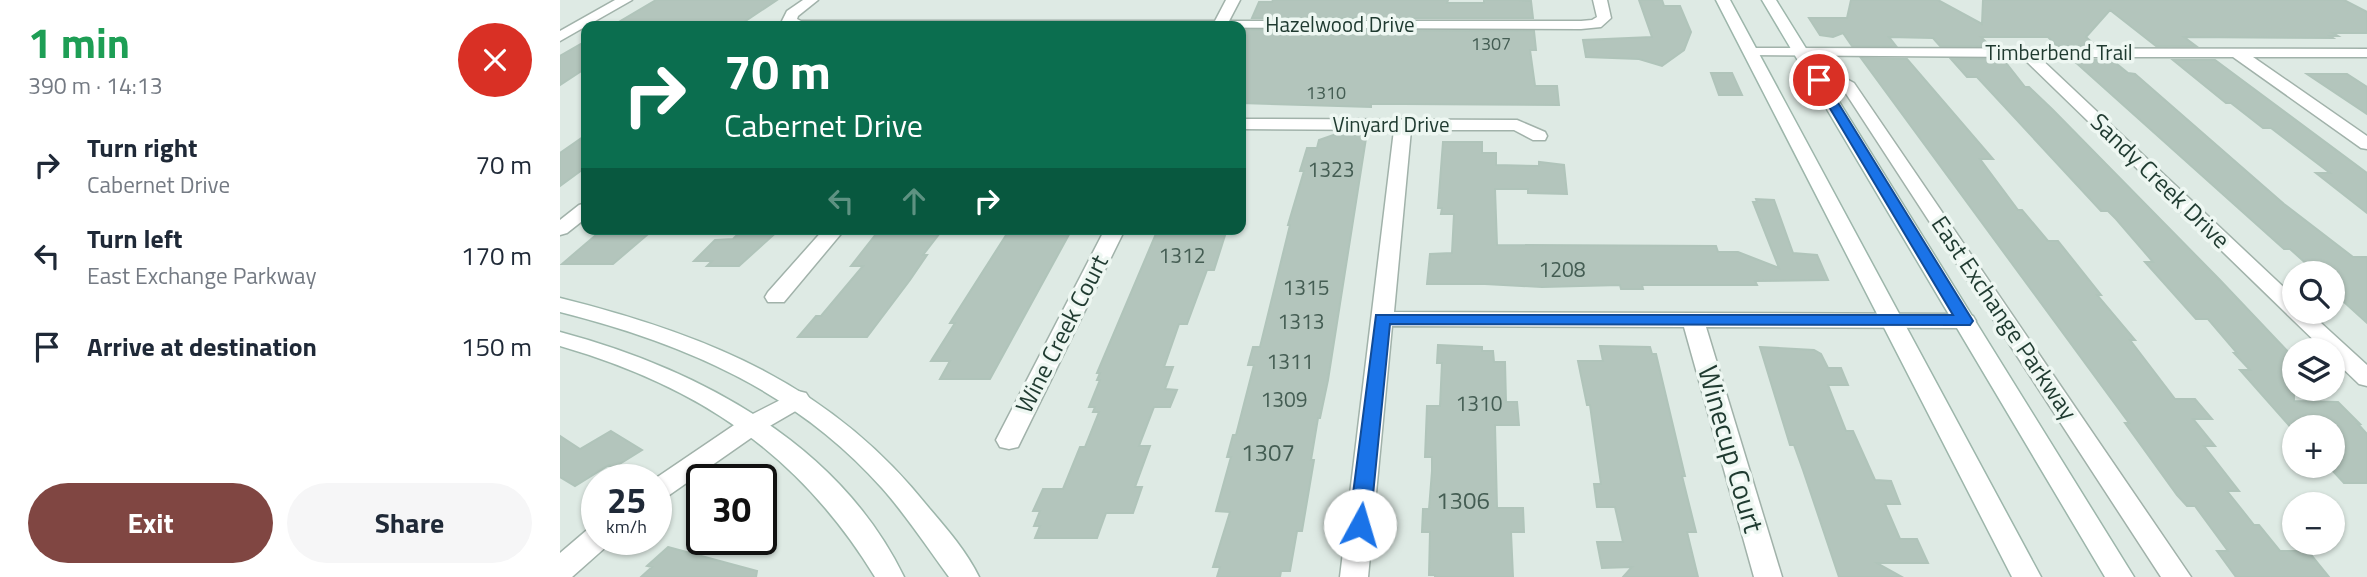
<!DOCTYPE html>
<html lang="en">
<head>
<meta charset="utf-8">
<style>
	body { margin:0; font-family:"Titillium Web",sans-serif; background:#f6f6f7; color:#1f2937; height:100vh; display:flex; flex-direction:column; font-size:26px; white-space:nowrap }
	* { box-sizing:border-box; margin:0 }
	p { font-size:23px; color:#747a83 }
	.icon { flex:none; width:38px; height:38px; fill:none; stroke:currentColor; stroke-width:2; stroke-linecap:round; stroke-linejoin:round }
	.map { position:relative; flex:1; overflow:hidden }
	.drawer { display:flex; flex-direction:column; background:#fff; width:560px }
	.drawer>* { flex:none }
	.top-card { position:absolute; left:21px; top:21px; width:665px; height:214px; border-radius:14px; box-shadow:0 2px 5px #0004; background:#0b6e4f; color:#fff; overflow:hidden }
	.controls { position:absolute; left:1722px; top:261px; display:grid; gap:14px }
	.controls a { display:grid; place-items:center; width:63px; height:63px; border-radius:50%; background:#fff; box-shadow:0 2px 5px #0004; font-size:35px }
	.speed { position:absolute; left:21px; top:464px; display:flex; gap:14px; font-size:35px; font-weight:700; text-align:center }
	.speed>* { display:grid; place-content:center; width:91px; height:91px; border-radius:50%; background:#fff; box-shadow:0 2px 5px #0004; line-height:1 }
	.speed small { font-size:18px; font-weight:400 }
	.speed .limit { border:4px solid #111; border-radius:10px; background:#fff; color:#111 }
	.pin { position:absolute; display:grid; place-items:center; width:60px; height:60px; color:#fff; margin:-30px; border:4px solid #fff; border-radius:50%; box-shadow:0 2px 7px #0007 }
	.me { position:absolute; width:77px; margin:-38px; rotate:6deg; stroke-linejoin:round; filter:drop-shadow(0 0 5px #0008) }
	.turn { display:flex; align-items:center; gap:24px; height:147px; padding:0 28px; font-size:32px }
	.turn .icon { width:91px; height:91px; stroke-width:2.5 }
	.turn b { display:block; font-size:49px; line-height:60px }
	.lanes { display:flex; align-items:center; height:66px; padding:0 28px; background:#0003; justify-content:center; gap:35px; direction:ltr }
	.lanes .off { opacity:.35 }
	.round { display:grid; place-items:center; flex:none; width:74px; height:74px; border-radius:37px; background:#f6f6f7 }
	.summary { display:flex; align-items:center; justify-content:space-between; height:119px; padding:0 28px }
	h1 { font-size:42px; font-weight:700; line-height:52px; color:#1e9e55 }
	.button { display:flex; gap:14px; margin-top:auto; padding:14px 28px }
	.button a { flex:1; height:80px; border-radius:42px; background:#804642; color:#fff; font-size:28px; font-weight:700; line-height:80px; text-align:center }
	.button a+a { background:#f6f6f7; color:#1f2937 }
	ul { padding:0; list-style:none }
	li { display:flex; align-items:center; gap:21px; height:91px; padding:0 28px }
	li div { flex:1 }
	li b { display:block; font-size:26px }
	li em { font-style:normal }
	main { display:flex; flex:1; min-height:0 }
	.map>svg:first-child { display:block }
	.building { fill:#b3c5bc; stroke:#b0c4ba; stroke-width:2 }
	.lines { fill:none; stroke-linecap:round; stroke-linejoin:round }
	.minor-casing { stroke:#a1b2aa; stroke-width:3 }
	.secondary-casing { stroke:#9db6ab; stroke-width:3 }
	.minor { fill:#fff; fill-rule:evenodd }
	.secondary { fill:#fff; fill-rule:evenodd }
	.route { fill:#1a73e8; stroke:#114b97; stroke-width:2 }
	.labels { text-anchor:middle; stroke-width:7; stroke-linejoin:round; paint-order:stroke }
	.far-number-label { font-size:18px; fill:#445d53 }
	.far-street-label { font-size:21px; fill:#1f3a30; stroke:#eef7f2 }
	.number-label { font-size:21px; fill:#445d53 }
	.street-label { font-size:24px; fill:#1f3a30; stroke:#eef7f2 }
	.near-number-label { font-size:24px; fill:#445d53 }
	.near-street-label { font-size:28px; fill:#1f3a30; stroke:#eef7f2 }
</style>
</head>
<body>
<main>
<section class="drawer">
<div class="summary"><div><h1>1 min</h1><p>390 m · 14:13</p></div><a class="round" style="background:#d93025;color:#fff"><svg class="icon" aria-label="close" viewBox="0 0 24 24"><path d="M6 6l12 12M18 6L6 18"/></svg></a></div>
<ul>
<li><svg class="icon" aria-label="right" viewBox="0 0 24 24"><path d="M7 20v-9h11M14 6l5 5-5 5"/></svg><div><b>Turn right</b><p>Cabernet Drive</p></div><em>70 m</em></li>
<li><svg class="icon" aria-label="left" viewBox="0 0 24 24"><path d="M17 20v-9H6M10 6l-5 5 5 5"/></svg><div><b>Turn left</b><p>East Exchange Parkway</p></div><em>170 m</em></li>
<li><svg class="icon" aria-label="arrive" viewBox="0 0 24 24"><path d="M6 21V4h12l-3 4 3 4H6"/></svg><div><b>Arrive at destination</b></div><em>150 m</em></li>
</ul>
<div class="button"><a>Exit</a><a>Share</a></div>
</section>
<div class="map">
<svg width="1807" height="577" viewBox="0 0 1807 577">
	<rect width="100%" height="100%" fill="#deeae4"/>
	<path class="building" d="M96,0H217L181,24L93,23L88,26H52Z
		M713,0H888L887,3H924V0H958L971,1L973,18H692L699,2H712Z
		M1079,0H1102L1104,6H1120L1131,32L1124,50L1102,66L1079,59L1026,57L1023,40L1092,37Z
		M1291,0H1378L1422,24L1423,0H1784L1807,12V33H1773L1778,36H1770L1773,38L1624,37L1636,46H1596L1550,10L1526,37L1536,46H1497L1488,37H1421L1430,46H1380L1373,38L1329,37L1336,46H1292L1283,33L1273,37L1260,35L1249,18H1287Z
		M686,30L974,31L976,50H970L975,86H997L999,105L843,104H811V107L681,103V35H684Z
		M26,41V68L0,85V56Z
		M1301,58L1347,59L1433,159H1420L1458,210H1462L1488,241H1498L1541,295H1537L1575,340H1570L1615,399H1635L1652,419H1633L1655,446H1644L1679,491H1667L1694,525H1699L1720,551H1748L1769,577H1676L1657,551H1668L1635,506H1627L1617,495L1565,423H1569Z
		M1391,59H1443L1465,87H1469L1492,109L1659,279L1734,358V401L1778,402L1800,424H1798L1807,434V483H1784L1773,471V427H1753L1748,421H1734V431L1680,370H1690L1674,353H1677L1648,319H1636L1585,262H1593L1556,219L1548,211H1541L1417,77H1407Z
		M1513,60H1552L1568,73L1575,74L1724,204L1793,257H1807V323L1773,292V273H1751L1748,271L1750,267L1730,249H1724Z
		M1613,60H1655L1807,173V213L1756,173H1770L1711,128H1703L1671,103H1666Z
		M1151,73H1172L1182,95H1159Z
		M1747,74H1787L1807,87V114Z
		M782,132H807L768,380L760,418H758L751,460H754L742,531H737L730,571H721L720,577H657L660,567H653L670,512L656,511L671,457H667L673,435H676L694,365H688L693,347H700L730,225H728L744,171H740L747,148H757L759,140Z
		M26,135V167L0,186V153Z
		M883,142H922V153H936V165L979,166V162L1004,165L1007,194L968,193V189H935L937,245L1156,246L1158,252H1178L1219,268L1193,202H1197L1196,199L1214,200L1233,253L1257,255L1268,280L1195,281L1197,285H1082L1083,289H1061L1060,285L982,287L925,284H867L870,254L892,253L894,214H881L882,208H878Z
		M43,229H94L53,264H2Z
		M183,229H220L179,266H147L152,261H134L155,240L173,239Z
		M320,229H383L363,255H367L350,280L307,337H238L256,316H261L303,266H291Z
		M450,229H512L430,379H380L390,361H371L395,323H390Z
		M598,229H667L654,270H647L627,324H619L604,367H613L605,389L617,390L610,407H594L579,446H590L575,487H582L573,513H546L537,538H475L480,526H474L480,511H473L483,489H503L520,447H525L539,412H533L535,407H529L540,380H537L540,373H537Z
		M878,345L922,347V351H933L934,362H945L946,402H957L959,425H935L937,508H963L964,532H951L953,577H875V575H869L870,532H862L863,509H869L872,471V457H865L867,406H880L882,363H877Z
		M1040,346L1090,347L1092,354H1096L1125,476H1122L1136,532H1127L1138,577H1063L1072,567L1042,568L1037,542H1063L1055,507H1037L1034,484H1041L1030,405H1027L1018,361H1043Z
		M1200,347L1254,350L1261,354L1268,368H1281L1288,385H1268L1286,431H1293L1315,480L1331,481L1340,504H1325L1340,539H1357L1368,563H1317L1342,577H1279L1243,470L1234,445H1230Z
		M51,431L82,450L53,468L49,465L15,486L0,477V436L20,449Z
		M108,547L197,571L196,577H81L92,567L87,566Z"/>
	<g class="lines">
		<g class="minor-casing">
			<path id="minor" d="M55,0H72L0,41V31Z
				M243,0H258L238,16L237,19L241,21H655L666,0H680L669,21H1021L1032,20L1037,17L1033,0H1047L1051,18L1041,27L1021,29L230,26L222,21L227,11Z
				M1191,48L1807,49V57H1693L1807,136V149L1801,148L1673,57H1479L1734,297V312H1749L1807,365V386L1799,384L1773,359V350H1764L1462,57L1186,55L1184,52L1186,49Z
				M1259,75H1279L1294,83L1631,577H1601L1283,89L1276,85L1254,83L1251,80L1254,77Z
				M681,119L957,120L985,132L987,136L985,140H973L954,130H851L834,312L1405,314L1413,316L1416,321L1413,326L1405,328L1146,327L1222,577H1194L1124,327L832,326L808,577H780L834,130L681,129Z
				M26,203V218L7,233L0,235V220L19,205Z
				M264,229H285L224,302H208L205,297L208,292Z
				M545,229H565L458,447L449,449L440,447L436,440Z
				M238,391L246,393L250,399L246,405L201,431L105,498L96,501V480H93L183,419Z
				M37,527V539H50L47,546L12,577H0V553L27,530Z"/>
		</g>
		<g class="secondary-casing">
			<path id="secondary" d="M1156,0H1170L1481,577H1452Z
				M1202,0H1216L1574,577H1545Z
				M0,298C148,335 272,385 369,508C387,529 407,552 419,577H389C367,547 346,515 322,488C236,391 123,343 0,312Z
				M0,332C138,369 279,443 344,577H315C239,453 138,386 0,346Z"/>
		</g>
		<use href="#minor" class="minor"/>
		<use href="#secondary" class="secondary"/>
	</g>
	<path class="route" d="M1254,77L1264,80L1413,321L1410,325L830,324L810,525L807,531L800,534L792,531L789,525L816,315H1393L1253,80Z"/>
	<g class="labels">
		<g class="far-number-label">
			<text x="931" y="50">1307</text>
			<text x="766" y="99">1310</text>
		</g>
		<g class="far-street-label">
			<text x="780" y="32">Hazelwood Drive</text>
			<text x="1499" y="60">Timberbend Trail</text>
			<text x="831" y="132">Vinyard Drive</text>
		</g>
		<g class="number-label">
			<text x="771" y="177">1323</text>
			<text x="622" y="263">1312</text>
			<text x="1002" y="277">1208</text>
			<text x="746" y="295">1315</text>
			<text x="741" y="329">1313</text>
			<text x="730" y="369">1311</text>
			<text x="724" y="407">1309</text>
			<text x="919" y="411">1310</text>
		</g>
		<g class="street-label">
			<text transform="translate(1600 181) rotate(44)" y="8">Sandy Creek Drive</text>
			<text transform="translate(1444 318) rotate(56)" y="8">East Exchange Parkway</text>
			<text transform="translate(502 334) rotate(-63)" y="8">Wine Creek Court</text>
		</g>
		<g class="near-number-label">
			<text x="708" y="461">1307</text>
			<text x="903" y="509">1306</text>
		</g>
		<g class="near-street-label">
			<text transform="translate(1171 449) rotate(74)" y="10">Winecup Court</text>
		</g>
	</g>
</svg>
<div class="controls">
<a><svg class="icon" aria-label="search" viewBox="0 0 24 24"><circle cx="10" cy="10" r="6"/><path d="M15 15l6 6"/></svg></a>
<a><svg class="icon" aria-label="layers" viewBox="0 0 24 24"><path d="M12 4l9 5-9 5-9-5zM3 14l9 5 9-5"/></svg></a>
<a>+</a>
<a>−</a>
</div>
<div class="speed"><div>25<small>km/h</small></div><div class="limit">30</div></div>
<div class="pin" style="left:1259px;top:80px;background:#d93025"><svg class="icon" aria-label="arrive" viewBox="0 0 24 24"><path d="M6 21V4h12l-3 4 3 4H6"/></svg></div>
<svg class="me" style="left:800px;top:525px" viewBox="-20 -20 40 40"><circle r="19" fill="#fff"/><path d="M0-13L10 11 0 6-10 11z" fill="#1a73e8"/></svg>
<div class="top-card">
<div class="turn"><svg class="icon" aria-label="right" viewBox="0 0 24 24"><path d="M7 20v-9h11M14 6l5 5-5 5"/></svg><div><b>70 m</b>Cabernet Drive</div></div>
<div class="lanes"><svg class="icon off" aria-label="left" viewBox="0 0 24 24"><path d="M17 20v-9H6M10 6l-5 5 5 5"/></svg><svg class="icon off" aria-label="ahead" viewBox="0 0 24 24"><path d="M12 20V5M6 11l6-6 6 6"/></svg><svg class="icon" aria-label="right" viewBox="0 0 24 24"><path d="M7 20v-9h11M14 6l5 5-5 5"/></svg></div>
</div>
</div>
</main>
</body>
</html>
